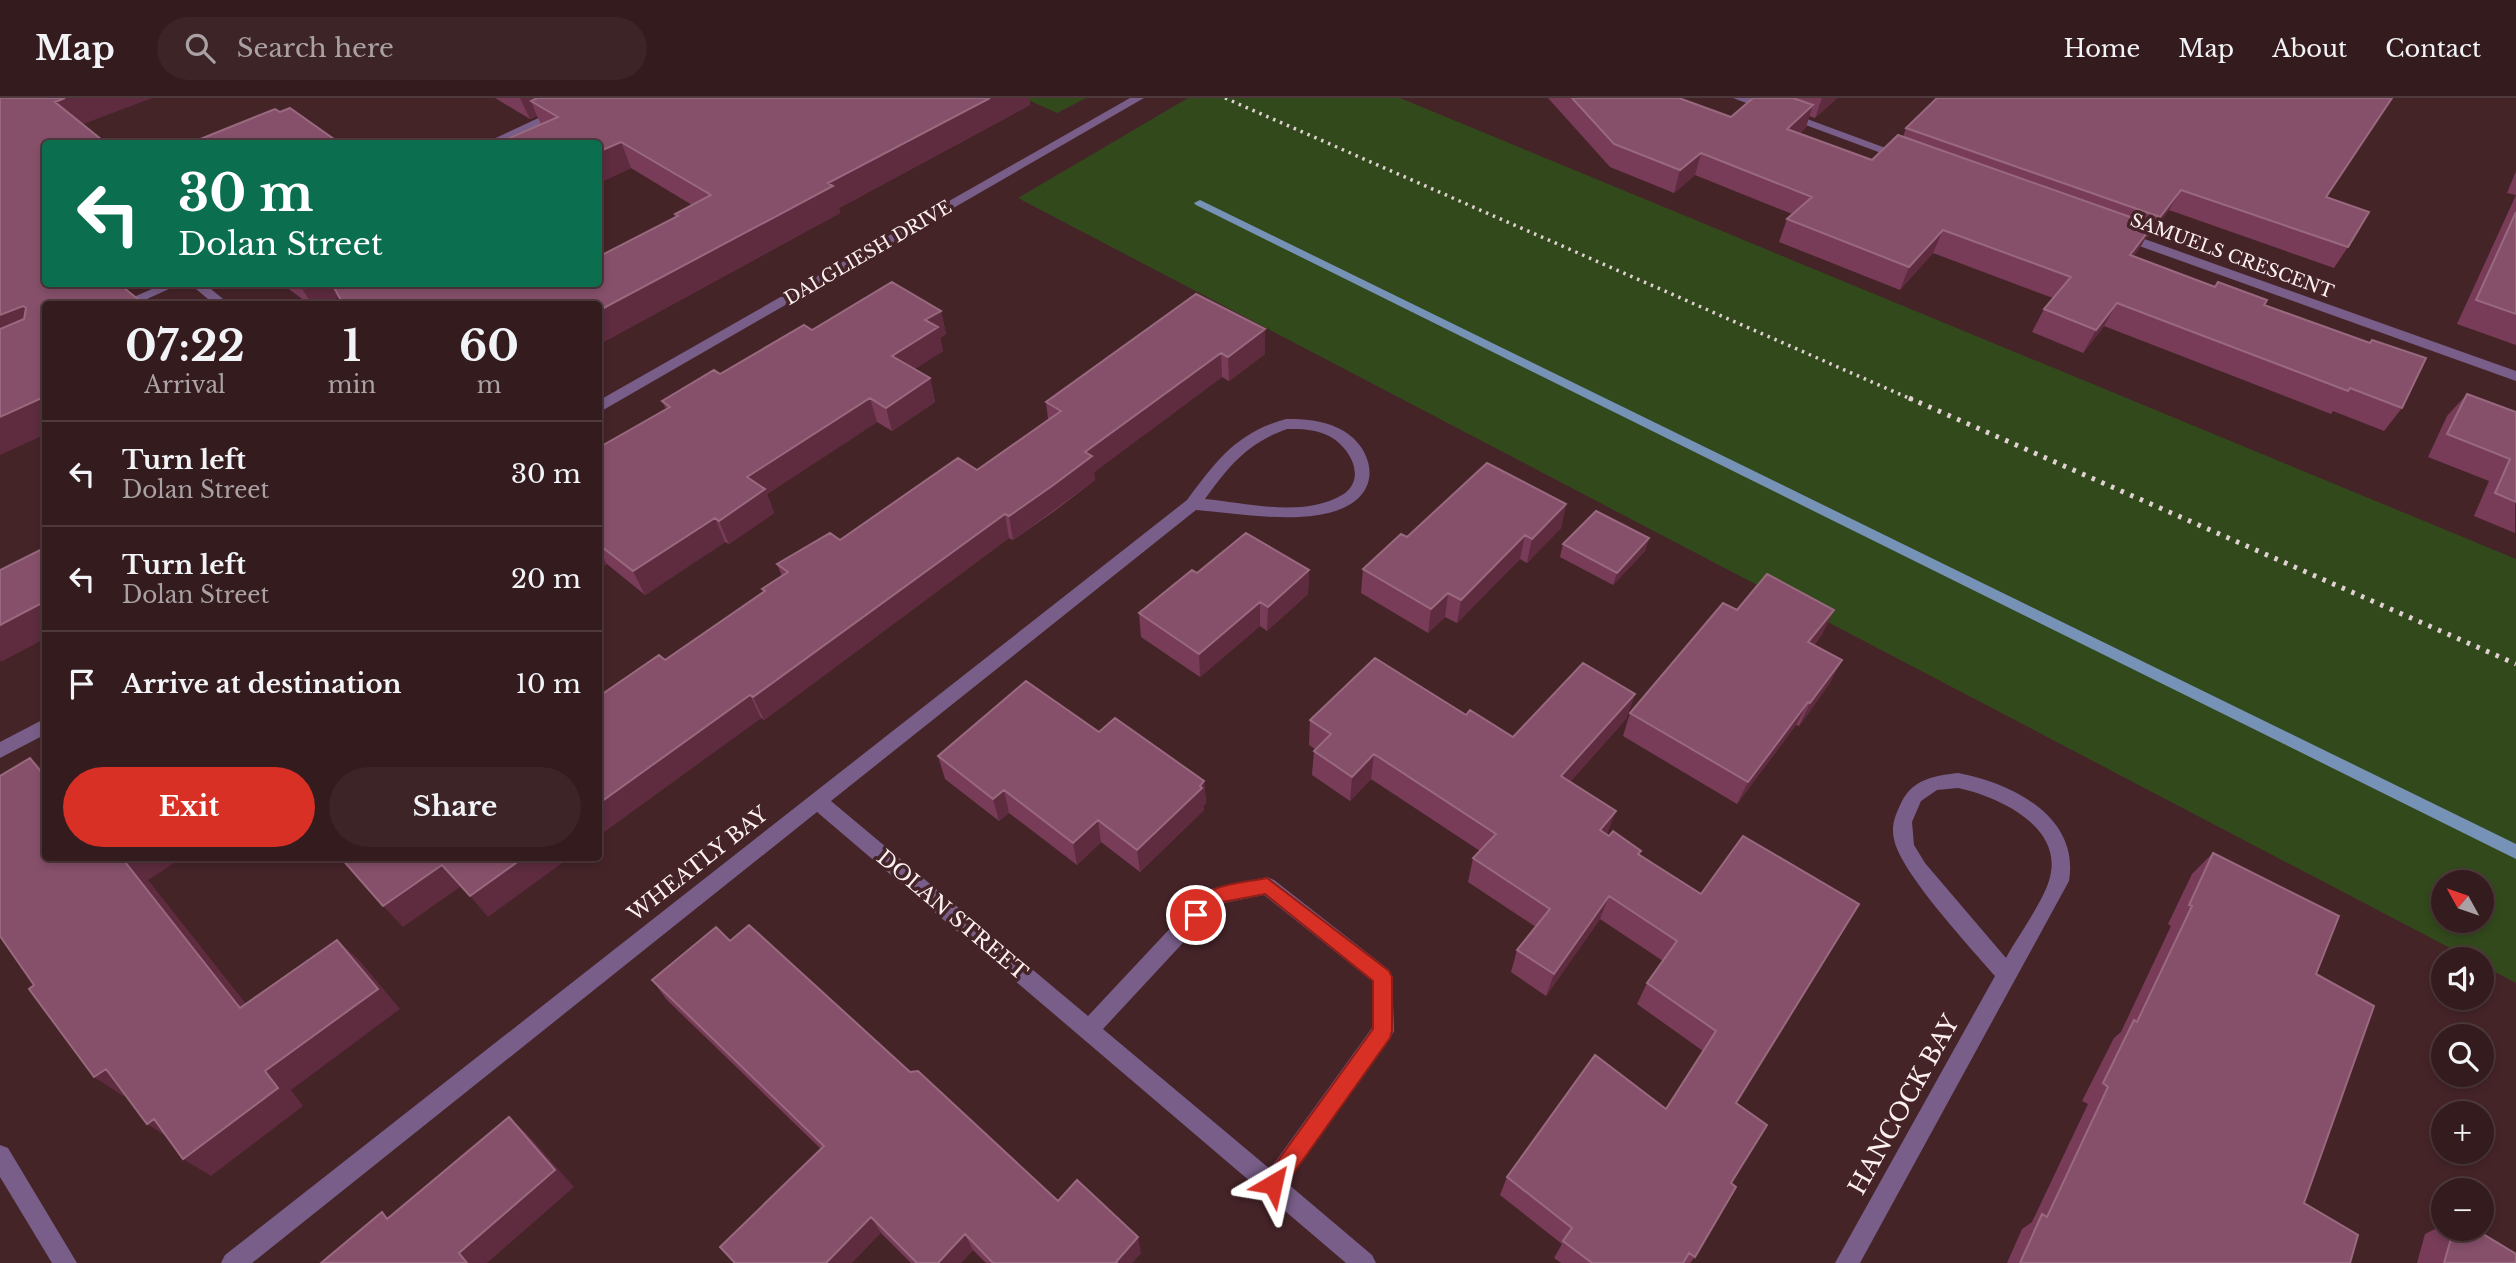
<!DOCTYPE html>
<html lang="en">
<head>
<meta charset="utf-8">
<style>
	body { margin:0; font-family:"Libre Baskerville",serif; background:#3c2427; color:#f1f3f6; height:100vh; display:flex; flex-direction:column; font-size:26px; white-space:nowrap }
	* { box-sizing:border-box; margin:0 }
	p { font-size:23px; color:#a9a1a4 }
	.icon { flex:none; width:38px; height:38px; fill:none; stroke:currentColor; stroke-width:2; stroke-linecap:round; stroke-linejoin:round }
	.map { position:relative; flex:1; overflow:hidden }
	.drawer { position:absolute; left:42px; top:203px; width:560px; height:560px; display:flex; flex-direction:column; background:#341b1e; border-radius:7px; box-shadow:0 4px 10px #0003,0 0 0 2px #4e393c }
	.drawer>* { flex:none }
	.banner { position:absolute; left:42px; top:42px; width:560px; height:147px; border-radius:7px; box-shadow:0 4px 10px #0003,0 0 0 2px #4e393c; background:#0b6e4f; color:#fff; overflow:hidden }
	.needle { width:46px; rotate:310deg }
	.controls { position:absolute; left:2431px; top:772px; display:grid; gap:14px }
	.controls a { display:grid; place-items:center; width:63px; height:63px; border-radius:50%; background:#341b1e; box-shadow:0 4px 10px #0003,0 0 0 2px #4e393c; font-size:35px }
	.pin { position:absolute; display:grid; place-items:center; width:60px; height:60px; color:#fff; margin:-30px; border:4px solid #fff; border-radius:50%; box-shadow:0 2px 7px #0007 }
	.me { position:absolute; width:77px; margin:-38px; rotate:36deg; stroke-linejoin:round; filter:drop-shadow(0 0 5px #0008) }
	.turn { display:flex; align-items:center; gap:24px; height:147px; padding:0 21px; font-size:32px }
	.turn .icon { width:91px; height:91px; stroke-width:2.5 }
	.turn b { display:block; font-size:49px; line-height:60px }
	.eta { display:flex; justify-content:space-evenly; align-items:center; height:119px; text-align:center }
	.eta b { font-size:42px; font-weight:800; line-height:49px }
	.button { display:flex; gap:14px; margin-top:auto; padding:14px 21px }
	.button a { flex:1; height:80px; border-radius:42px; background:#d93025; color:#fff; font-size:28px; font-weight:800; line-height:80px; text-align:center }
	.button a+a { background:#3c2427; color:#f1f3f6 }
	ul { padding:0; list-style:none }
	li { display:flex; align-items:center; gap:21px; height:105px; padding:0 21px; border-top:2px solid #4e393c }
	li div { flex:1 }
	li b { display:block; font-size:26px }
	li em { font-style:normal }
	header { display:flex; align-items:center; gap:42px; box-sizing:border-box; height:98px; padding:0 35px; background:#341b1e; border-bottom:2px solid #4e393c }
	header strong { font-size:33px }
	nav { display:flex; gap:38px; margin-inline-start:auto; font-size:24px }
	.search { width:490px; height:63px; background:#3c2427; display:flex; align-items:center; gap:18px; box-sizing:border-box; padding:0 24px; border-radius:38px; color:#a9a1a4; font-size:26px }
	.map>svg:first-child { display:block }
	.green { fill:#32491c; fill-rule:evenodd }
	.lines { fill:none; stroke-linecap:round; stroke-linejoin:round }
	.stream { fill:#7693b7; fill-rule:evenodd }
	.minor { fill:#785e88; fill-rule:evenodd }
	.rail-far1 { stroke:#e1d1d3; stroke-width:3.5; stroke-dasharray:2.5 5; stroke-linecap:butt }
	.rail { stroke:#e1d1d3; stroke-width:5; stroke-dasharray:3.5 7; stroke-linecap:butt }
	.wall { fill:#783c59 }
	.shaded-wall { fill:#5e2b3f }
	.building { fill:#86506a; stroke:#99697f; stroke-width:2 }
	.route { fill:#d93025; stroke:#8d1f18; stroke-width:2 }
	.labels { text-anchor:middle; stroke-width:7; stroke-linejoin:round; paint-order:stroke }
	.far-street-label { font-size:18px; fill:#fceff0; stroke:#452428 }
	.street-label { font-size:21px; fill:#fceff0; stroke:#452428 }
	.near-street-label { font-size:24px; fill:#fceff0; stroke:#452428 }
</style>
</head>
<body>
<header>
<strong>Map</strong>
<div class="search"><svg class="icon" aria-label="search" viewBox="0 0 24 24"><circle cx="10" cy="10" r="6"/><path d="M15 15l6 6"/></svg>Search here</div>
<nav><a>Home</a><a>Map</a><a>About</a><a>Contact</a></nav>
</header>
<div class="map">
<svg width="2516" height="1165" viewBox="0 0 2516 1165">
	<rect width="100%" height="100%" fill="#452428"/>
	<path class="green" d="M1024,0H1086L1057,15Z
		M1188,0H1400L2516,461V885L2482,867V861H2471L1018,100ZM2443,784H2482V822H2443Z"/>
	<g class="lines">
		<path class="stream" d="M1200,102L2516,746V761L1196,107L1194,105Z"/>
		<path class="minor" d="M581,0H597L500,46H483Z
			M1130,0H1144L598,315V303Z
			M1733,0H1750L1910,59L1900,62Z
			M2122,133L2516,273V283L2117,140L2116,137Z
			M163,186H180L136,206H118Z
			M190,186H205L229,206H214Z
			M1286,321C1305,321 1321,322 1338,330C1367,343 1383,381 1355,403C1318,431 1239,415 1196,412L831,703L1088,918L1206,792L1267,779L1274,782L1389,872L1392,879L1394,933L1390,940L1287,1085L1372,1157L1376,1165H1346L817,714L252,1165H221L225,1157L1187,402C1216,363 1237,334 1286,321ZM1287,331C1302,331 1315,331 1329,338C1350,349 1368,381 1342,397C1303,420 1247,405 1205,401C1229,368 1247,345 1287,331ZM1264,797L1372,883V930L1270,1071L1103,931L1219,806Z
			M46,620V636L0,660V644Z
			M1958,675C2011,685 2080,718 2069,783L1860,1165H1835L1995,878C1971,850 1900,774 1894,741C1891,727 1895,718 1901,705C1913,681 1933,678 1958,675ZM1958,690C1997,698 2063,728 2050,779C2045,801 2018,838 2006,860L1925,765L1914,747L1912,724L1921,703L1937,692Z
			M0,1047L8,1050L77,1165H52L0,1079Z"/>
		<path class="rail-far1" d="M1225,0L1913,302"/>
		<path class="rail" d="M1909,300L2516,566"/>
	</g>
	<path class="wall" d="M495,0H1029L1030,7L839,110L840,115L598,247V206L339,199L323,206H309L282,186H598L676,119L675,116L692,107L631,70L605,82L598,78V46L541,26L537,18L530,21Z
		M1548,0H1679L1731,19L1753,0H1837L1815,20L1809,18L1806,29L1799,36L1872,62L1903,39L1906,30L2326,99L2348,149L2334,170L2169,112L2148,139L2146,138L2134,158L2369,245L2372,242L2402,310L2384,333L2333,313L2331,316L2104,228L2083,255L2032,234L2044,211L2053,200L1933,155L1900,192L1779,144L1787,121L1792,116L1695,77L1674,95L1610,69Z
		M2516,73V247L2457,226L2516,97L2507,95Z
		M941,213L946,236L940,240L943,253L914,271L930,280L935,304L892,333L877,324L767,396L774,415L729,446L725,444L645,497L607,466L598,471V350L666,311L662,303L812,232Z
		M1265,231V256L1229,283L1222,279L1094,374L1095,382L1056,412L1013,442L1009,440L764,622L761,620L598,738V599L665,562L764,494L762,491L782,478L777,466L840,442L977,372L1048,321L1046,304Z
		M2467,296L2516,314L2515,435L2474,418L2489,383L2428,359L2447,318Z
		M1566,406L1561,430L1527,465L1520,461L1457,525L1445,519L1428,535L1361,495L1363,471L1407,439Z
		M1649,440L1645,453L1613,487L1560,459L1563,446Z
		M1309,472L1308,496L1267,533L1260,528L1200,579L1141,539L1139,515L1197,475Z
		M1737,512L1823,535L1814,547L1830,585L1799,628L1796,627L1737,706L1623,638L1630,615Z
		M1635,596L1626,621L1570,684L1607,737L1641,753L1639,757L1701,796L1736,1005L1731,1085L1695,1159L1690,1165H1561L1554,1160L1562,1146L1500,1097L1507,1079L1666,1011L1703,953L1637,906L1647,885L1663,863L1600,821L1546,898L1511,874L1517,852L1536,829L1468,784L1473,760L1480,753L1371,681L1350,703L1312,677L1314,653L1315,651L1309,647L1310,622L1466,617L1513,639Z
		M1099,634L1204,683L1206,705L1203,708L1204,712L1140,774L1101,744L1077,767L1009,715L999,723L945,681L938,658Z
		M2213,755L2316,876L2304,1105L2350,1165H2007L2022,1131L2032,1124L2088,1006L2082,1003L2114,940L2121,934L2171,828L2168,826L2192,776Z
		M730,843L910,974L1058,1103L1141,1155L1132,1165H986L973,1152L961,1165H911L881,1135L821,1051L667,902L652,882Z
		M2443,1127V1130H2473L2516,1165H2417L2425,1136Z"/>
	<path class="shaded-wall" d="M65,0H152L73,30L55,4Z
		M520,0H575L531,3L537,18L530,21Z
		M990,0H1029L1030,7L839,110L840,115L598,247V213L828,85Z
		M1822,0H1837L1815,20Z
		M1813,7L1806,29L1780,53L1787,31Z
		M621,44L631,70L605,82L598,65V54Z
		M1701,55L1695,77L1674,95L1680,72Z
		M2181,92L2169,112L2148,139L2160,119Z
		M2153,127L2140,150L2117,179L2130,157Z
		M1943,132L1933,155L1900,192L1909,169Z
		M299,186H334L342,198L323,206H312Z
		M2117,205L2104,228L2083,255L2096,232Z
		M23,208L45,235L0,254V217Z
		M941,213L946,236L940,240L943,253L898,282L892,258L925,222Z
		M1265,231V256L1229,283L1228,259Z
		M1221,255L1222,279L1094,374L1095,382L1013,442L1009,418L1085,354Z
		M930,280L935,304L892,333L886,310Z
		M46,298V336L0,357V319Z
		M870,300L877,324L767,396L774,415L729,446L719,423L747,379Z
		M1566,406L1561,430L1527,465L1532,441Z
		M1005,416L1009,440L764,622L753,599Z
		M715,420L725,444L645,497L633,473Z
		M1525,437L1520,461L1457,525L1461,502Z
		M1649,440L1645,453L1613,487L1617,475Z
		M598,451L607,466L598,471Z
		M1309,472L1308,496L1267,533L1268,509Z
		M1448,495L1445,519L1428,535L1431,511Z
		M46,503V540L1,564L0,562V527Z
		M1260,504V528L1200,579L1199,556Z
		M1834,512L1823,535L1797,567L1808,544Z
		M1842,562L1830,585L1799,628L1810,605Z
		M1635,596L1626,621L1554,702L1561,678Z
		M750,597L761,620L598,738V706Z
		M1808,604L1796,627L1737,706L1748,684Z
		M1374,656L1371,681L1350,703L1352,679Z
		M30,660L46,673V680Z
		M1204,683L1206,705L1203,708L1204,712L1140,774L1137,752Z
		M1004,692L1009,715L999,723L993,701Z
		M1616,713L1607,737L1600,732Z
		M1098,722L1101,744L1077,767L1073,745Z
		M122,760H182L148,782L265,930L240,910Z
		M523,760H569L488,819L470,798Z
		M442,767L460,789L403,829L383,808Z
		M1609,798L1600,821L1546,898L1554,876Z
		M337,842L359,862L400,911L291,992L303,1008L211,1078L183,1061L265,973Z
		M106,971L135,989L123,998L94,979Z
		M509,1019L528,1037L574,1089L487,1165H467L459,1155Z
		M154,1021L175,1044L147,1026Z
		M871,1119L881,1135L852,1165H826Z
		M965,1136L973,1152L961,1165H938Z
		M1138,1139L1141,1155L1132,1165H1116Z"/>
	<path class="building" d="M0,0H65L55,4L107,46H46V186H119L144,206H46V298L0,319V231L24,221L26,210L23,208L0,217Z
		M537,0H990L828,85L833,88L598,213V206H343L332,186H598V159L678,118L675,116L711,97L621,44L598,54V46H496L558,19L531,3Z
		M1572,0H1679L1731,19L1753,0H1793L1813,7L1787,31L1872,62L1898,37L2153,127L2130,157L2215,189L2218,184L2267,202L2264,207L2370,245L2372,242L2426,260L2402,310L2350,290L2348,293L2117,205L2096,232L2044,211L2071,179L1943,132L1909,169L1787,121L1812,99L1701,55L1680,72L1614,46Z
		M1937,0H2392L2326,99L2369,114L2348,149L2181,92L2160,119L1906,30Z
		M290,10L341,46H188L275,11L280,14Z
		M2516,114V216L2476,202Z
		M892,184L941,213L925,222L938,229L892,258L930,280L886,310L870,300L747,379L765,391L719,423L715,420L633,473L598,446V350L670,309L662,303L714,272L720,276L804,227L812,232Z
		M1196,196L1265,231L1228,259L1221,255L1085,354L1092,358L1052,388L1009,418L1005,416L753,599L750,597L598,706V599L659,557L665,562L765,493L762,491L788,474L777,466L830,435L840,442L958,360L977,372L1061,313L1046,304Z
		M2467,296L2516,314V404L2495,395L2510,361L2447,336Z
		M1487,365L1566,406L1532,441L1525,437L1461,502L1448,495L1431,511L1363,471L1401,436L1407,439Z
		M1596,413L1649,440L1617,475L1563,446Z
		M1246,435L1309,472L1268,509L1260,504L1199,556L1139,515L1192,472L1197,475Z
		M46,449V503L0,527V472Z
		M1767,476L1834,512L1808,544L1842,562L1810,605L1808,604L1748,684L1630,615L1723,505L1737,512Z
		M1375,560L1466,617L1470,612L1513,639L1583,565L1635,596L1561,678L1616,713L1600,732L1609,738L1613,733L1641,753L1638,756L1701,796L1743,738L1859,806L1736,1005L1767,1027L1731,1085L1736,1089L1695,1159L1689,1155L1683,1165H1592L1563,1143L1572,1130L1507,1079L1595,957L1666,1011L1716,933L1647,885L1677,843L1609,798L1554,876L1517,852L1550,811L1473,760L1496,736L1374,656L1352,679L1314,653L1331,636L1310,622Z
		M1026,583L1099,634L1115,620L1204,683L1200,688L1202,690L1137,752L1098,722L1073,745L1004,692L993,701L938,658Z
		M30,660L46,680V760H123H122L240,910L337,842L378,891L265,973L278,990L183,1061L154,1021L147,1026L106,971L94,979L29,891L34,887L0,838V678Z
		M2213,755L2339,818L2316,876L2374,908L2304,1105L2358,1137L2350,1165H2020L2042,1116L2047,1119L2108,989L2103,985L2134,922L2137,924L2192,808L2189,807Z
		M341,760H523L470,798L442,767L383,808Z
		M749,827L910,974L918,973L1058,1103L1077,1082L1138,1139L1116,1164L1117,1165H993L965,1136L938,1165H917L871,1119L826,1165H735L720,1149L824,1048L652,882L716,829L730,843Z
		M509,1019L555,1072L459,1155L467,1165H321L382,1114L387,1121Z
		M2454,1130H2473L2516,1156V1165H2444Z"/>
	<path class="route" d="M1267,780L1389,873L1392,879V933L1390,940L1280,1094L1273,1097L1266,1094L1263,1086L1266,1079L1373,931V883L1265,796L1218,805L1202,823L1196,825L1189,823L1187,817C1201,785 1237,786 1267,780Z"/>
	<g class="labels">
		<g class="far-street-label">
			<text transform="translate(868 155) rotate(-30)" y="6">DALGLIESH DRIVE</text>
			<text transform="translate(2232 158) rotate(20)" y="6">SAMUELS CRESCENT</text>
		</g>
		<g class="street-label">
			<text transform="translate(698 766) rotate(-38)" y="7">WHEATLY BAY</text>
			<text transform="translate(952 817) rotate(40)" y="7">DOLAN STREET</text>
		</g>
		<g class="near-street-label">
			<text transform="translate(1904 1007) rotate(-61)" y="8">HANCOCK BAY</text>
		</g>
	</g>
</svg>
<div class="controls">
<a><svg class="needle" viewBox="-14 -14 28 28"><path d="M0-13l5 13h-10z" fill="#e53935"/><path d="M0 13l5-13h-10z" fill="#a9a1a4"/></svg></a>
<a><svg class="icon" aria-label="sound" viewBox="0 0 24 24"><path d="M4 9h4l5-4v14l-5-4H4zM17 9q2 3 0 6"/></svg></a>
<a><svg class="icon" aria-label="search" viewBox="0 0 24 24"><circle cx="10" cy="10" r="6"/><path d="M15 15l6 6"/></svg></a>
<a>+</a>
<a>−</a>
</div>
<div class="pin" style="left:1196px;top:817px;background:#d93025"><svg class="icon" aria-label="arrive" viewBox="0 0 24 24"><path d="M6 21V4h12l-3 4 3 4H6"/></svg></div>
<svg class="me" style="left:1273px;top:1086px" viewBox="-20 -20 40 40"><path d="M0-17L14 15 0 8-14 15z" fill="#d93025" stroke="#fff" stroke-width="4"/></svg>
<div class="banner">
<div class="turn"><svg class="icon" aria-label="left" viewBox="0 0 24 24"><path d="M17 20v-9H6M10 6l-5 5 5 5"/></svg><div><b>30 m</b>Dolan Street</div></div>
</div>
<section class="drawer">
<div class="eta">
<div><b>07:22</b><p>Arrival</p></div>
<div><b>1</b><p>min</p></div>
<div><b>60</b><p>m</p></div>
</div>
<ul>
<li><svg class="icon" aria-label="left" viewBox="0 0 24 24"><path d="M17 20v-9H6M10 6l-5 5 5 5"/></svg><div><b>Turn left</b><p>Dolan Street</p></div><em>30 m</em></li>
<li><svg class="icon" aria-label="left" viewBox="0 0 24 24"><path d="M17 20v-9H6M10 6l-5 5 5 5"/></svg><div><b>Turn left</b><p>Dolan Street</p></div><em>20 m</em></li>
<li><svg class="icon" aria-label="arrive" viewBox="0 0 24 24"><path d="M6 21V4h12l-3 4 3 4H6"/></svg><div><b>Arrive at destination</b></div><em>10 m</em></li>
</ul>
<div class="button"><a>Exit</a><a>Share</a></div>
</section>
</div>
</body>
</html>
